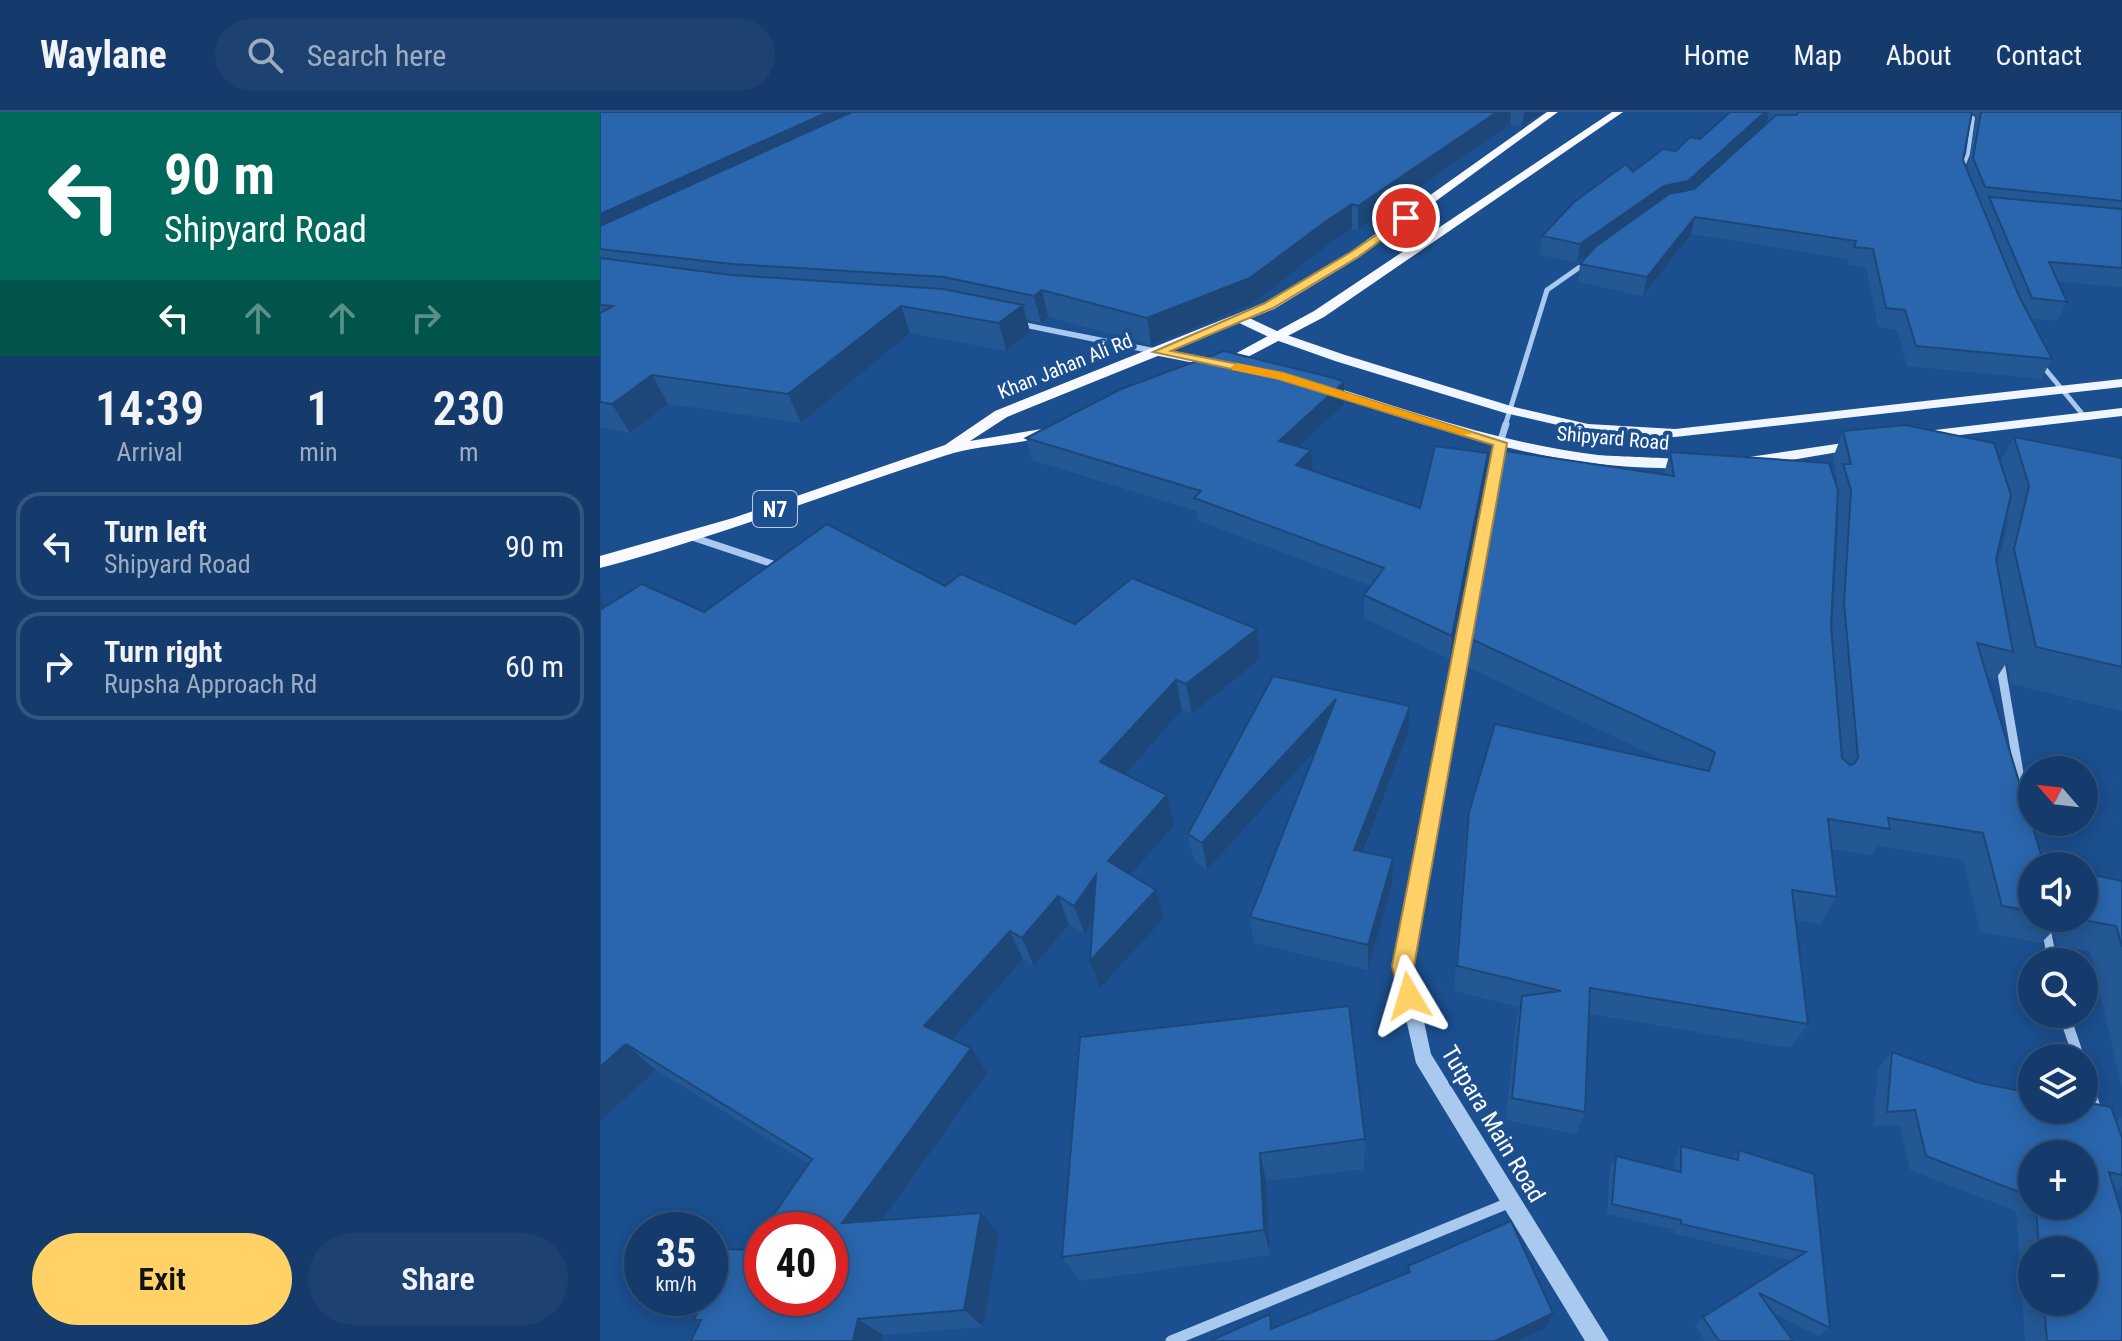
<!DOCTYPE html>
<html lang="en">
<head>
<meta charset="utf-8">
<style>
	body { margin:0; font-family:"Roboto Condensed",sans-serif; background:#1d4271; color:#f1f3f6; height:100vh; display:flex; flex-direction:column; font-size:30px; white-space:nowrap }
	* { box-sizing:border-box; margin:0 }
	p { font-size:26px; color:#9dadc1 }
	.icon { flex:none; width:44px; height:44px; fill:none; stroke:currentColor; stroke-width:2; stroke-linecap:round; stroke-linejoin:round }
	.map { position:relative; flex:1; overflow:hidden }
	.panel { display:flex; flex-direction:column; background:#143b6b; width:600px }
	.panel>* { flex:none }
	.hud { background:#00695c; color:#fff; overflow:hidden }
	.needle { width:52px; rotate:298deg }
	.tools { position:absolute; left:1418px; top:644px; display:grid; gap:16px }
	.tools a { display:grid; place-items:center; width:80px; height:80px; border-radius:50%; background:#143b6b; box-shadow:0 4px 20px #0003,0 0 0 2px #33557e; font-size:40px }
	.speed { position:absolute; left:24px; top:1100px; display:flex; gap:16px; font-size:40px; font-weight:700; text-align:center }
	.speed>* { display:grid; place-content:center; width:104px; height:104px; border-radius:50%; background:#143b6b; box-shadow:0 4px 20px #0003,0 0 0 2px #33557e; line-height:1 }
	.speed small { font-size:20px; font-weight:400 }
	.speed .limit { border:12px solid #d22; background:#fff; color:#111 }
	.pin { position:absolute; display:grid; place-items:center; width:68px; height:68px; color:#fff; margin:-34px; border:4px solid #fff; border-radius:50%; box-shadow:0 2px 8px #0007 }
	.me { position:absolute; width:88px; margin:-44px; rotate:353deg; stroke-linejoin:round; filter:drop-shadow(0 0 6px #0008) }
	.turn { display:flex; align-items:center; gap:28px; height:168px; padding:0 32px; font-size:36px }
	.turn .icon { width:104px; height:104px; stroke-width:2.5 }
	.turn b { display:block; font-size:56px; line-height:68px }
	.lanes { display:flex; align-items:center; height:76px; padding:0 32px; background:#0003; justify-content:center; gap:40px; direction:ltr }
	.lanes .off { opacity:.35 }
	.eta { display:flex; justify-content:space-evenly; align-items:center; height:136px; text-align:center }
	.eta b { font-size:48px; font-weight:600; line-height:56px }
	.cta { display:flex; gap:16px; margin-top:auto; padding:16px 32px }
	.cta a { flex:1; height:92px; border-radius:48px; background:#ffd166; color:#111; font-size:32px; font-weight:600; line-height:92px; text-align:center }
	.cta a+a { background:#1d4271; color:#f1f3f6 }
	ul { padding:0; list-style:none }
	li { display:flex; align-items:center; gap:24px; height:108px; margin:0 16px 12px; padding:0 16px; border:4px solid #33557e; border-radius:24px }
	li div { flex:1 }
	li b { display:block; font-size:30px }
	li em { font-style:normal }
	header { display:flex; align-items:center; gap:48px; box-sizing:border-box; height:112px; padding:0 40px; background:#143b6b; border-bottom:2px solid #33557e }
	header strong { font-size:38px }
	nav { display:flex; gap:44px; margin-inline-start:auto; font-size:28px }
	.search { width:560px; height:72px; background:#1d4271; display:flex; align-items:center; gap:20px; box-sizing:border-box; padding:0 28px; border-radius:44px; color:#9dadc1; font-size:30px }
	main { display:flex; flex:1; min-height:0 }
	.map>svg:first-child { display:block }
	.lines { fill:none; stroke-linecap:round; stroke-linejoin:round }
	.minor-far4 { stroke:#a9c9ee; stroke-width:4 }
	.minor-far3 { stroke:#a9c9ee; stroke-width:5 }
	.minor-far2 { stroke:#a9c9ee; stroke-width:7 }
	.minor-far1 { stroke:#a9c9ee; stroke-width:9 }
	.minor { stroke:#a9c9ee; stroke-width:11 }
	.tertiary { fill:#a9c9ee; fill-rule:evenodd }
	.primary { fill:#f0f6ff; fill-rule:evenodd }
	.trunk { fill:#f8faff; fill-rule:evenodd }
	.wall { fill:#245895; fill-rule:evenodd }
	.shaded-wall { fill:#1d4779 }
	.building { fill:#2a66ad; stroke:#1d4779; stroke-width:2 }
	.route { fill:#ffd166; stroke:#a68842; stroke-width:2 }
	.slow { fill:#f59e0b }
	.labels { text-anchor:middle; stroke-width:8; stroke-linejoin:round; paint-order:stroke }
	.far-street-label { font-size:20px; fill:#fff; stroke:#1b4f8f }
	.shield { fill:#1b4f8f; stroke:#bbcadd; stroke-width:2 }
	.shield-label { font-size:22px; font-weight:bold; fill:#fff }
	.street-label { font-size:24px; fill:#fff; stroke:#1b4f8f }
</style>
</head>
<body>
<header>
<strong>Waylane</strong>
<div class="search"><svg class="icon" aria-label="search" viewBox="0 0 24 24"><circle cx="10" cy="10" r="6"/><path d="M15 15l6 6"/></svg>Search here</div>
<nav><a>Home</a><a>Map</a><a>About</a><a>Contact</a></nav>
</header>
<main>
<section class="panel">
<div class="hud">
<div class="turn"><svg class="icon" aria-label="left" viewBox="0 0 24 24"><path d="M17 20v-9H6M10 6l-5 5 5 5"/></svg><div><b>90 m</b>Shipyard Road</div></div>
<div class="lanes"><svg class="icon" aria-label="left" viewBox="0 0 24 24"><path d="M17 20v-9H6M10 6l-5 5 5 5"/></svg><svg class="icon off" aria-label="ahead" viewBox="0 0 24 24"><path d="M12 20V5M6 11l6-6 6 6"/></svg><svg class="icon off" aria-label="ahead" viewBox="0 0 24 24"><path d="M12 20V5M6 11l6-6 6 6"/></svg><svg class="icon off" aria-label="right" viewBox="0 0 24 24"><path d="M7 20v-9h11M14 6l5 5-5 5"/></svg></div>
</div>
<div class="eta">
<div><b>14:39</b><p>Arrival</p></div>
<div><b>1</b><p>min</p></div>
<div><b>230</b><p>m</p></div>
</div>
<ul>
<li><svg class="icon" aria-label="left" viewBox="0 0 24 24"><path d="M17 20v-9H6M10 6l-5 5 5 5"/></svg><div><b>Turn left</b><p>Shipyard Road</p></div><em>90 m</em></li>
<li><svg class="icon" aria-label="right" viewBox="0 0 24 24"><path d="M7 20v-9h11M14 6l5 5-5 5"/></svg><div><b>Turn right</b><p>Rupsha Approach Rd</p></div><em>60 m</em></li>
</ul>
<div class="cta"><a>Exit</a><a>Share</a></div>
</section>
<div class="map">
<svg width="1522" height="1229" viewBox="0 0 1522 1229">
	<rect width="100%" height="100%" fill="#1b4f8f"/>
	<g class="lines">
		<path class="minor-far4" d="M1361,59L1368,42L1373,6L1362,5"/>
		<path class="minor-far3" d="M1441,252L1484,304
			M905,314L947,178L987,150"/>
		<path class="minor-far2" d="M900,331L906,312
			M89,424L179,454"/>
		<path class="minor-far1" d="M1400,550L1424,690
			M1444,806L1451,842"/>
		<path class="minor" d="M1450,840L1452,850
			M1464,902L1479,946
			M1484,962L1497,1001
			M571,1229L911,1090"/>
		<path class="tertiary" d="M409,207L559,237L564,240L559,243L406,212V208Z
			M900,328L905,331L812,854L831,942L1009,1229H985L816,951L794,854L895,331Z"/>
		<path class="primary" d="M635,203H643L681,221L745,243L914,295L988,312L1075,317L1522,267V275L1075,325L988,320L905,301L735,249L673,227L635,209Z
			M559,236L625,249L632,253L625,257L554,243V237Z
			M714,272H724C814,300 904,332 998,343C1016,345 1092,345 1101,352C1091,360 1072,356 1060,356C941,355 826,313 714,278Z
			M1522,296V304L1318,328L1311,324L1318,320Z
			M1263,328L1268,329V335L1149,355L1141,350L1149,345Z"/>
		<path class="trunk" d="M947,0H958L758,146L674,197L407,305L370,329L460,314V320C423,334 383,331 347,343C231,380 118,425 0,456V444L133,406L345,333L395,299L664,191L750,140Z
			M1012,0H1023L724,205L623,258L618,259L611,255L714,199Z"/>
	</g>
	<path class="wall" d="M0,0H944L922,14L910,12L758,118L752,117L725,135L652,192L551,233L448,205L441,211L427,208L430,220L406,239L310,221L201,311L68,292L30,321L0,315Z
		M1130,0H1198L1195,3L1199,0H1522V175L1458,170L1467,190L1457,209L1430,206L1452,247L1441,267L1307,254L1297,218L1278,215L1266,156L1248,153L1249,147L1091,122L1043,184L978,170L980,152L989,141L977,150L939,143L942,124L1033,60L1100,27ZM1372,3L1377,4L1367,58L1363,48ZM1167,10H1169L1094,77Z
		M744,292L698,335L712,358L820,396L886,364L850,547L764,506V483L771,474L597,408L596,399L432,348L426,326Z
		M1243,319L1400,350L1414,325L1522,346V599L1411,572L1407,550L1395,568L1388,566L1432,754V806H1484L1522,769V976L1490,839L1457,834L1454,818L1441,831L1380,820L1363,748L1278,734L1272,744L1231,737L1237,785L1220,812L1196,808L1208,912L1191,936L989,902L985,1000L976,1022L906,1008L916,908L919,895L854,879L865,727L869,700L1067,650L868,555L871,527L1064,362L1070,340L1236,371L1237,367L1233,346ZM1237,395L1239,405L1232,518ZM1406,402L1408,411L1397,455L1396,447Z
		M345,474L475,512L657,517L660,547L592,602L582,598L524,662L567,683L574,713L530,762L556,778L564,806L500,876L490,849L493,810L485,822L469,812L434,854L423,847L352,927L387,961L283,1108L399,1121L383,1215L283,1223L282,1229H91L99,1211L94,1208L149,1138L209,1052L56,958L0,1009V482L5,495L104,500Z
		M673,564L810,594L808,621L764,740L793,746L792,773L768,858L654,831L650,805L716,637L607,758L594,749L588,722Z
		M480,925L765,1027L764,1057L666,1069L670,1143L480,1169L462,1145Z
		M1292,940L1379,971L1516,1009L1522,1005V1075L1515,1080L1522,1229H1425L1416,1099L1310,1058L1300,1013L1273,1014L1278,956ZM1432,1042L1484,1094H1432ZM1432,1138H1484V1190H1432Z
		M1081,1034L1133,1047L1139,1038L1214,1062L1230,1216L1219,1224L1173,1201L1193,1229H1105L1095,1214L1103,1205L1193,1149L1074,1122V1118L1007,1102L1010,1055L1016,1044L1074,1058L1075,1045Z"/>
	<path class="shaded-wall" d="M228,0H282L0,134V102Z
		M897,0H911L910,12L758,118V94Z
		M924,0H944L922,14Z
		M1165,0H1169L1167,10L1085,86L1060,91L977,150L980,132Z
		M752,92V117L725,135L652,192L551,233L547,206L725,110Z
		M1095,105L1091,122L1043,184L1047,165Z
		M442,178L448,205L441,211L434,184Z
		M423,193L430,220L406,239L399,211Z
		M301,194L310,221L201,311L188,282Z
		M52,263L68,292L30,321L12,292Z
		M744,270V292L681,351L679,329Z
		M711,338L712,360L696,353Z
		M888,341L886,364L850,547L852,524Z
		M0,482L1,485L16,532L0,510Z
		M657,517L660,547L592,602L586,572Z
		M576,568L582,598L509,680L500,650Z
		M736,587V615L607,758L602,731Z
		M810,594L808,621L754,764V738Z
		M567,683L574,713L517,778L508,749Z
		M793,746L792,773L768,858V833Z
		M496,763L506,791L485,822L474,794Z
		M556,778L564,806L500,876L490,849Z
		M458,784L469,812L434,854L422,826Z
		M410,819L423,847L341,940L324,914Z
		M26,932L56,958L0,1009V955Z
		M371,936L387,961L266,1131L242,1111Z
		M660,1041L666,1069L670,1143L664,1118Z
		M381,1101L399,1121L383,1215L364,1198Z
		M953,1201L945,1216L918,1229H895Z
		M258,1207L283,1223L282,1229H253Z"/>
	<path class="building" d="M0,0H228L0,102Z
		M252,0H897L758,94L752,92L725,110L650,166L547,206L442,178L434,184L344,165L132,152L0,137V114Z
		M1130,0H1165L1088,69L1064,74L980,132L942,124L974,90L1026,52L1033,60L1063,37L1076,39L1090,25L1100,27Z
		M1199,0H1372L1363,48L1419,184L1452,247L1316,234L1305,198L1286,196L1273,137L1254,135L1256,129L1095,105L1047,165L980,152L995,135L1069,82L1094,77L1176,3H1196Z
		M1381,0H1522V89L1385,75L1373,46Z
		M1389,85L1522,97V156L1449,150L1467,190L1432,186Z
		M0,146L131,163L343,177L423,193L399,211L301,194L188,282L52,263L12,292L0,290V201L13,194L0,193Z
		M624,239L734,266L744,270L679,329L711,338L696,353L820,396L835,334L888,341L852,524L764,483L784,456L594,386L601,379L426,326L521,277Z
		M1305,313L1394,331L1411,383L1396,447L1413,540L1377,531L1444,752L1452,754H1432V799L1402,794L1383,721L1288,706L1290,717L1228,707L1237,785L1192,778L1208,912L990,876L985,1000L912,986L922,884L961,879L857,854L869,700L895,612L1109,659L1115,640L871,527L905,339L1074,364L1070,340L1229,351L1238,378L1231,514L1242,646L1250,653L1255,651L1258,645L1244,491L1251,378L1243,352H1251L1243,319Z
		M1414,325L1522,346V555L1436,535L1414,437L1429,374Z
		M227,412L345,474L361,462L475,512L532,466L657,517L586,572L576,568L500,650L567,683L508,749L556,778L490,849L496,763L474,794L458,784L422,826L410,819L324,914L371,936L242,1111L381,1101L364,1198L258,1207L253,1229H91L101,1208H94L103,1186H110V1170L124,1137L149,1138L162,1119V1186H230V1118H163L212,1047L26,932L0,955V498L42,472L104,500Z
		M673,564L810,594L754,738L793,746L768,833L650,805L736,587L602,731L588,722Z
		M1484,761L1522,769V835L1516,814L1482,808V806H1484Z
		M749,894L765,1027L660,1041L664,1118L462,1145L480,925Z
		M1292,940L1379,971L1432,981V998H1484V990L1511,995L1522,1026V1063L1509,1060L1522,1103V1229H1447L1444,1190H1484V1138H1439L1436,1094H1484V1042H1432V1085L1326,1044L1315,998L1287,1000Z
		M1081,1034L1138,1048L1139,1038L1214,1062L1230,1216L1159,1181L1193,1229H1119L1103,1205L1206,1140L1081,1112V1108L1012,1092L1016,1044L1081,1060Z
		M911,1109L953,1201L895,1229H610L670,1202L671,1217L810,1160L808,1154Z"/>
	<path class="route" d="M806,103L809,108L758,145L673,196L571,239L684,261L907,331L814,854L821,884L817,892L809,895L801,892L792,854L893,333L678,267L553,240L665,191L751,140Z"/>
	<path class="slow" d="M637,251L684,261L874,321L863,323L678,267L632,258L631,255Z"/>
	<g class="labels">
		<g class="far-street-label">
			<text transform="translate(465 254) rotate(-22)" y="7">Khan Jahan Ali Rd</text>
			<text transform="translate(1013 326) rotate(5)" y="7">Shipyard Road</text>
		</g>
		<rect class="shield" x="153" y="379" width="44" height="36" rx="6"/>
		<g class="shield-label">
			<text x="175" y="405">N7</text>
		</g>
		<g class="street-label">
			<text transform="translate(893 1012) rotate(59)" y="8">Tutpara Main Road</text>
		</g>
	</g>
</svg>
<div class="tools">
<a><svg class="needle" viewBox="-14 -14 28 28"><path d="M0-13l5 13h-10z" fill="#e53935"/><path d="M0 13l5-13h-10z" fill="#9dadc1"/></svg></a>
<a><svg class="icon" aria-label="sound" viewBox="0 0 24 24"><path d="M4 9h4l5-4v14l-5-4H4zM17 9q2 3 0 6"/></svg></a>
<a><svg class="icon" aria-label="search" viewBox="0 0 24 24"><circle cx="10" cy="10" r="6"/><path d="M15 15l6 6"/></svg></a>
<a><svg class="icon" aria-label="layers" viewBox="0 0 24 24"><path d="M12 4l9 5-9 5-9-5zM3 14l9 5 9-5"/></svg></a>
<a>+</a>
<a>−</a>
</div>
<div class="speed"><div>35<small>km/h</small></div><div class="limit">40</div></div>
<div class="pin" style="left:806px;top:106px;background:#d93025"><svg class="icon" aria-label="arrive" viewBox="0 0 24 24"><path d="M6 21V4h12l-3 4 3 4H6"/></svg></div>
<svg class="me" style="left:809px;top:884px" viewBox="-20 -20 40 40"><path d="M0-17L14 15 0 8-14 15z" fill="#ffd166" stroke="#fff" stroke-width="4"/></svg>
</div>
</main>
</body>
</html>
